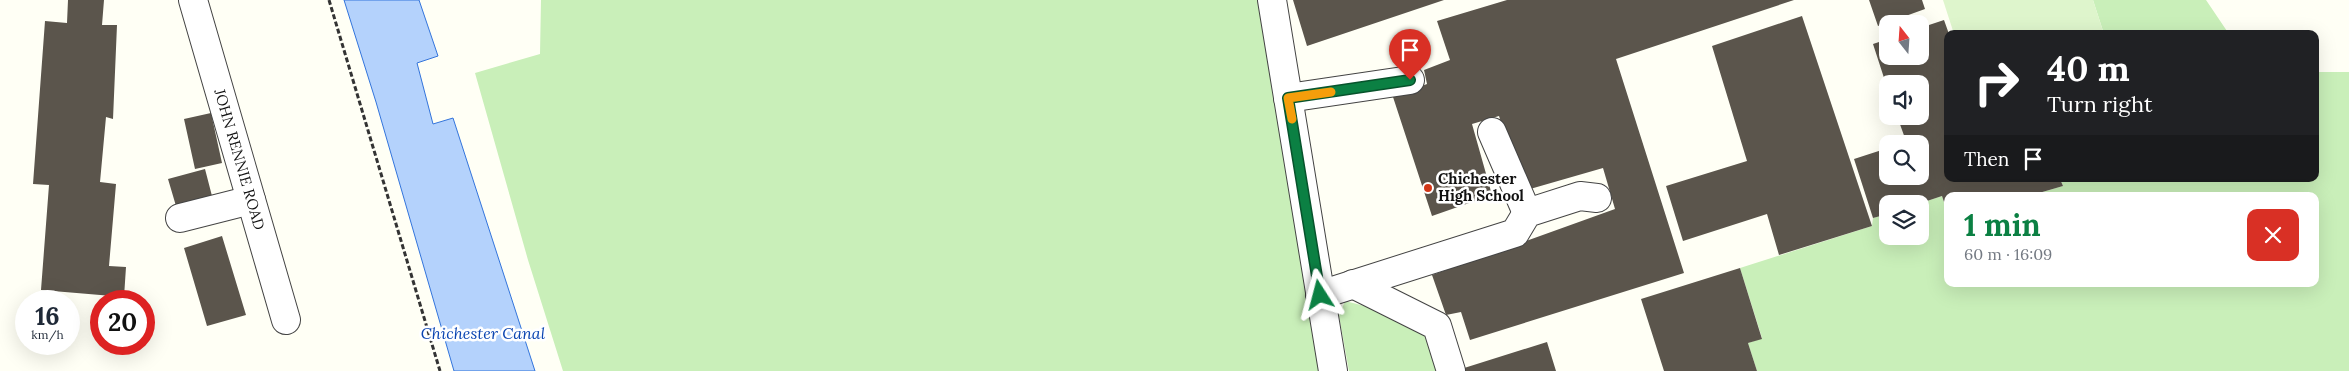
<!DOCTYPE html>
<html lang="en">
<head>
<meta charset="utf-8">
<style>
	body { margin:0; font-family:Lora,serif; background:#f6f6f7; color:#1f2937; height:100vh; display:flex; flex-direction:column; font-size:19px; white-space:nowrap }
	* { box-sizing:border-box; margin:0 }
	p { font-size:16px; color:#747a83 }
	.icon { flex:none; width:28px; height:28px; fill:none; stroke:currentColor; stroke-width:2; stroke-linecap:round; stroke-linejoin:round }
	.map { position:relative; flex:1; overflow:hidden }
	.drawer { position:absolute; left:1944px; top:192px; width:375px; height:95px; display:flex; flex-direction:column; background:#fff; border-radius:10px; box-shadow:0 5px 20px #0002 }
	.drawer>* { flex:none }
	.hud { position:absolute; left:1944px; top:30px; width:375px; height:152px; border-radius:10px; box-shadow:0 5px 20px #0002; background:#202124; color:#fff; overflow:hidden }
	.needle { width:32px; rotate:343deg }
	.controls { position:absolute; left:1879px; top:15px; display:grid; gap:10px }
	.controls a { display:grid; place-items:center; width:50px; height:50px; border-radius:10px; background:#fff; box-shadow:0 5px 20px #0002; font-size:25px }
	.speed { position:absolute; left:15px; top:290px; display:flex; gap:10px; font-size:25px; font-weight:700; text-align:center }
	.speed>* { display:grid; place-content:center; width:65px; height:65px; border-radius:50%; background:#fff; box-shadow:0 5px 20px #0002; line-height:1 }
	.speed small { font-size:12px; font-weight:400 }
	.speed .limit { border:8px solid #d22; background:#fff; color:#111 }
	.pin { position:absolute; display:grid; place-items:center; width:42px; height:42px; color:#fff; margin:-51px -21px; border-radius:50% 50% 50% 0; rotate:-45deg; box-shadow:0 0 5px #0007 }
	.pin .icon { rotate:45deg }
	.me { position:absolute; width:55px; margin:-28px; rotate:351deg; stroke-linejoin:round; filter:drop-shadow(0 0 4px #0008) }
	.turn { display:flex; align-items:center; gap:18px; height:105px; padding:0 20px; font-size:22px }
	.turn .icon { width:65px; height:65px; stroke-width:2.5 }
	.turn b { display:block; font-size:35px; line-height:42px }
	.then { display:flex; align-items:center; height:48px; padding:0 20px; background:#0003; gap:10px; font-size:19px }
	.round { display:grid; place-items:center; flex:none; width:52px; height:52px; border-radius:10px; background:#f6f6f7 }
	.summary { display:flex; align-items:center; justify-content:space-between; height:85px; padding:0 20px }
	h1 { font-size:30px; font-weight:800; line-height:38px; color:#0b8043 }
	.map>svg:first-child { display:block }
	.green { fill:#c9efb9 }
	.pitch { fill:#def5cc }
	.water { fill:#b4d2fc; stroke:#3374db }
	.building { fill:#5b554c }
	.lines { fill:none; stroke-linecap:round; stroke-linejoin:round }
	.minor-casing { stroke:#444; stroke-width:30 }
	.path { stroke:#333; stroke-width:3; stroke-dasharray:5 2.5; stroke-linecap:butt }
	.minor { stroke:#fff; stroke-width:28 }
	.route-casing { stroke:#07532c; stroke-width:12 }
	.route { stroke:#0b8043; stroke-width:9 }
	.slow { stroke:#f59e0b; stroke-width:9 }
	.poi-dot { fill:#d13718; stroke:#fff; stroke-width:2 }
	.labels { text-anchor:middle; stroke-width:5; stroke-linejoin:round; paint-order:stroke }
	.street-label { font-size:15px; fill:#111; stroke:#fff }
	.poi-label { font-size:15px; font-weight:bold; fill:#111; stroke:#fff; text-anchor:start }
	.water-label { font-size:16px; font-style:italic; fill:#0b45b2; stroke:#fff }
</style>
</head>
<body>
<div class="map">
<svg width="2349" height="371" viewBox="0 0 2349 371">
	<rect width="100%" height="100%" fill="#fffff5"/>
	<path class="green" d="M541,0H1264L1323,371H563L528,260L475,73L540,54Z
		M2093,0H2206L2229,34H2096L2103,31Z
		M2315,72H2349V371H1757L1748,343L1762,338L1740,268L1872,226L1873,218L1887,214L1888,236H1920L1918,204L1942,196L1947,212L1948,284H2315V196H2029L2063,186L2060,179H2315Z
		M1345,301L1369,307L1424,331L1438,371H1349L1339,316Z"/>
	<path class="pitch" d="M1943,0H2093L2103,31L2096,34H1954Z"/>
	<path class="water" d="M344,0H419L438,56L417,63L433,124L453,118L535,371H454L376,102Z"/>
	<path class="building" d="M68,0H104L102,25H117L113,119L106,117L100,182L116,184L109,266L126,267L124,297L41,290L49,185L33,184L45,21L67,23Z
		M1293,0H1444L1307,46Z
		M1507,0H1794L1616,59L1684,273L1470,340L1461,312L1446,315L1432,275L1615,209L1603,168L1523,191L1499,116L1472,124L1492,195L1432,216L1393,97L1427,84L1424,70L1450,60L1437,21Z
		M1869,0H1922L1925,9L1878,26Z
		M1802,16L1872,226L1779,255L1767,214L1683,241L1666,186L1747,161L1712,46Z
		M1944,20L1949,34L1948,179H2060L2063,186L2029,196H1948L1947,211L1942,196L1918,204H1888V214L1873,218L1854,159L1888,148V176H1920V144H1900L1906,141L1897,116H1920V84H1886L1873,44L1888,39V56H1920V28Z
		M211,113L222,163L195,169L184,119Z
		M205,169L212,196L176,206L168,179Z
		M222,236L246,315L207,326L184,248Z
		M1740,268L1762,339L1748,343L1757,371H1664L1641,299Z
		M1547,342L1556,371H1462L1461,369Z"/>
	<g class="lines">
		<g class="minor-casing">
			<g id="minor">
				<path id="s1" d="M193,0L286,320"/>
				<path d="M1272,0L1333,371"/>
				<path d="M1288,98L1410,80"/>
				<path d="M1492,132L1527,213"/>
				<path d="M180,218L251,200"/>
				<path d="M1353,284L1437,326L1451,371"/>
				<path d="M1320,295L1515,233L1527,213L1580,196L1597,198"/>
			</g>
		</g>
		<path class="path" d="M329,0L440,371"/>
		<use href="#minor" class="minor"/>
	</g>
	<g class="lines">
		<g class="route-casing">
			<path id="route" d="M1320,295L1288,98L1410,80"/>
		</g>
		<use href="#route" class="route"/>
		<path class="slow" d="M1292,119L1288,98L1331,92"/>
	</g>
	<circle class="poi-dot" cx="1428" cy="188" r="5"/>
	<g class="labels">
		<g class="street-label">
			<text dy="5" stroke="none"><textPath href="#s1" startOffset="166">JOHN RENNIE ROAD</textPath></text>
		</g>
		<g class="poi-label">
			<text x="1438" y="184">Chichester<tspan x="1438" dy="17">High School</tspan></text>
		</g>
		<g class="water-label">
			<text x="483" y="339">Chichester Canal</text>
		</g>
	</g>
</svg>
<div class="controls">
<a><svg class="needle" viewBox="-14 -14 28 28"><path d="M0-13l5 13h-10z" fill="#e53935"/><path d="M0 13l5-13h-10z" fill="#747a83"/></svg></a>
<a><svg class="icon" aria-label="sound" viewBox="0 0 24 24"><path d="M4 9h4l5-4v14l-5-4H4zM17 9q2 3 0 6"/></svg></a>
<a><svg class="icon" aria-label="search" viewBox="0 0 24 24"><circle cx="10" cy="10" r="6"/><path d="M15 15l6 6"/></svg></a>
<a><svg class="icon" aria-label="layers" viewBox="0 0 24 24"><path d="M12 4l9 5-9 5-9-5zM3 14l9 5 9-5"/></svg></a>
</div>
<div class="speed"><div>16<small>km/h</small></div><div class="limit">20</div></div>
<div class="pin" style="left:1410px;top:80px;background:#d93025"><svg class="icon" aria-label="arrive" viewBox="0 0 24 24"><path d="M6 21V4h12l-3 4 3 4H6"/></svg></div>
<svg class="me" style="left:1320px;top:295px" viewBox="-20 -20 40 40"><path d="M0-17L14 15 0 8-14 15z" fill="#0b8043" stroke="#fff" stroke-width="4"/></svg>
<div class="hud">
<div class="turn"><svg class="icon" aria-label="right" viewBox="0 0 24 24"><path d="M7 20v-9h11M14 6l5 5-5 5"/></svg><div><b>40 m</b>Turn right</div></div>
<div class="then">Then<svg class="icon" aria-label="arrive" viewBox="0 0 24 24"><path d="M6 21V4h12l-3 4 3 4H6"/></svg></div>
</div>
<section class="drawer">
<div class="summary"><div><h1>1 min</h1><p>60 m · 16:09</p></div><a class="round" style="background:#d93025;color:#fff"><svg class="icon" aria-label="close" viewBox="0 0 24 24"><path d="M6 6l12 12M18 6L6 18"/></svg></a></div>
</section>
</div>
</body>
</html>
